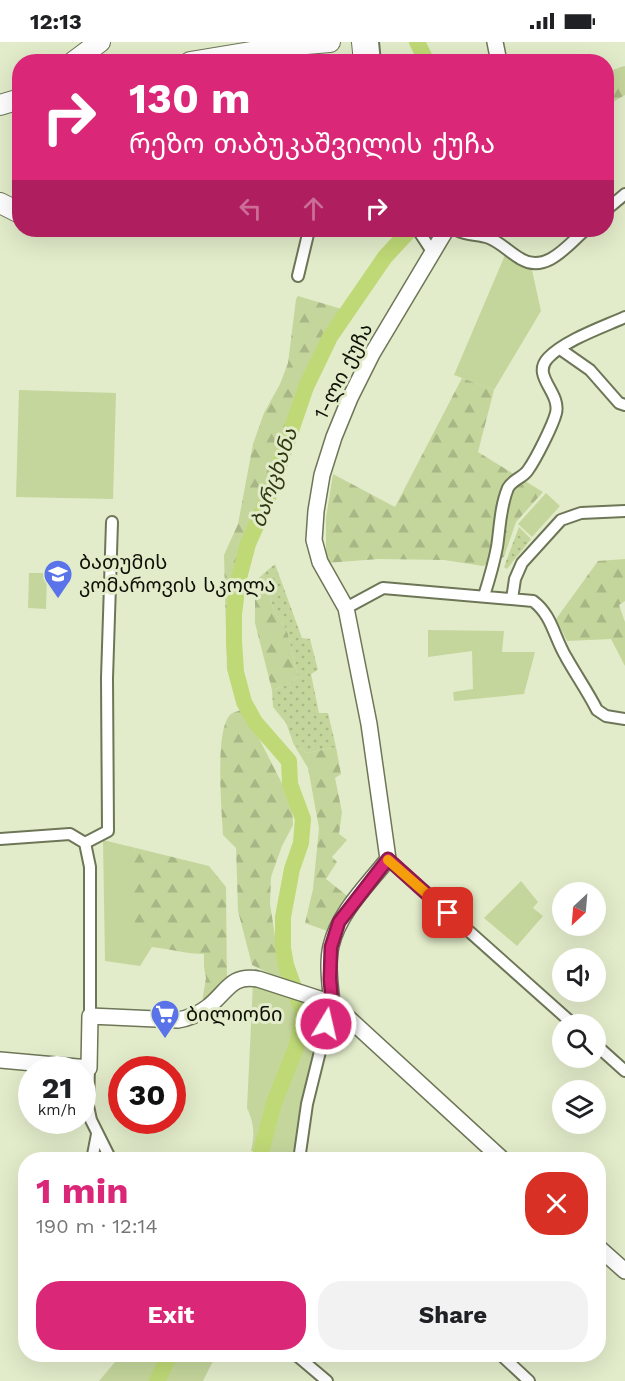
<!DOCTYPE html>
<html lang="en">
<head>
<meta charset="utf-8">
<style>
	body { margin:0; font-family:"Work Sans","Noto Sans Georgian",sans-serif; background:#f2f2f2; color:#202124; height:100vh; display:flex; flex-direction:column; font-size:22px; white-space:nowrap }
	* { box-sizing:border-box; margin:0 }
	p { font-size:20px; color:#757577 }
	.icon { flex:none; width:33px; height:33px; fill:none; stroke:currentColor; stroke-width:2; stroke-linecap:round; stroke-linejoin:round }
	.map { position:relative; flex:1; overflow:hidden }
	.details { position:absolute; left:18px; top:1110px; width:588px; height:210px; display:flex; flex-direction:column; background:#fff; border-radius:24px; box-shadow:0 6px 24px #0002 }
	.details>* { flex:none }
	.top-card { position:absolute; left:12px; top:12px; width:602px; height:183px; border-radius:24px; box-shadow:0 6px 24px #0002; background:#db2777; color:#fff; overflow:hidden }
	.needle { width:39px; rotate:206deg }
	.buttons { position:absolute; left:552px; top:840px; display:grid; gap:12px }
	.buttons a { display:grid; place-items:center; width:54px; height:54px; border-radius:50%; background:#fff; box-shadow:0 6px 24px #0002; font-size:30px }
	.speed { position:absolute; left:18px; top:1014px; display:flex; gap:12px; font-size:30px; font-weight:700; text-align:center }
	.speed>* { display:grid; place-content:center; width:78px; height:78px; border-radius:50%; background:#fff; box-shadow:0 6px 24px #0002; line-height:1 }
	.speed small { font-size:15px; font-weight:400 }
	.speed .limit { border:9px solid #d22; background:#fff; color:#111 }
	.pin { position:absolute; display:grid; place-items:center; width:51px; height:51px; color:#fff; margin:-26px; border-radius:12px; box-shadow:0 3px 9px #0006 }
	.me { position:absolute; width:66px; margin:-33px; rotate:9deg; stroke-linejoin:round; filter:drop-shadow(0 0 4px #0008) }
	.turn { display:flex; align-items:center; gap:21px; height:126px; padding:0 18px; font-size:27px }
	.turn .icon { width:78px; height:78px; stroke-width:2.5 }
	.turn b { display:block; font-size:42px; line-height:51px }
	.lanes { display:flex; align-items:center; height:57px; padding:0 18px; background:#0003; justify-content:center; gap:30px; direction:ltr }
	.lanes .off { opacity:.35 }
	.round { display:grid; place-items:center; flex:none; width:63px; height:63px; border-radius:24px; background:#f2f2f2 }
	.head { display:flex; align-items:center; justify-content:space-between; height:102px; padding:0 18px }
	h1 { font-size:36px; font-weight:700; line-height:45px; color:#db2777 }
	.primary-button { display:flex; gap:12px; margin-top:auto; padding:12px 18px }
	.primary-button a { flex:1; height:69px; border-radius:24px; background:#db2777; color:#fff; font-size:24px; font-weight:700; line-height:69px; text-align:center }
	.primary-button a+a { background:#f2f2f2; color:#202124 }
	.status { display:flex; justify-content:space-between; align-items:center; height:42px; padding:0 30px; background:#fff; direction:ltr }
	.status svg { height:16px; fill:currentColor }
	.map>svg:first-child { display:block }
	.grass { fill:#c5d69c }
	.forest { fill:url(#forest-firs) }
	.park { fill:url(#park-dots) }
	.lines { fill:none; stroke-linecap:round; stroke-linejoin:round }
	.river { stroke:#bfd976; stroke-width:16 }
	.street-casing { stroke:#6d7657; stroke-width:14 }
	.secondary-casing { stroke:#6d7657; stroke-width:18 }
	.highway-casing { stroke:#6d7657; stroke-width:22 }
	.street { stroke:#fff; stroke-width:10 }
	.secondary { stroke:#fff; stroke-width:15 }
	.highway { stroke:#fff; stroke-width:20 }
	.route-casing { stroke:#8e194d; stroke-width:15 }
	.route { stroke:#db2777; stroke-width:10 }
	.slow { stroke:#f59e0b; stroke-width:10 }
	.labels { text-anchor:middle; stroke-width:6; stroke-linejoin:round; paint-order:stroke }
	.street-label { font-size:20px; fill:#0e1106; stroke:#e2ecca }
	.poi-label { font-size:20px; fill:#0e1106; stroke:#e2ecca; text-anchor:start }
	.water-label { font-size:21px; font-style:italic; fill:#303911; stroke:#e2ecca }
</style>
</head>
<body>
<div class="status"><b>12:13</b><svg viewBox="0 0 49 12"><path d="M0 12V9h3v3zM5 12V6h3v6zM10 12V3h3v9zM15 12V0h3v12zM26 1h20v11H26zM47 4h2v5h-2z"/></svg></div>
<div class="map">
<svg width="625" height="1339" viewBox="0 0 625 1339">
	<defs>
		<pattern id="forest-firs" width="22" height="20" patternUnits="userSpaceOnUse" patternTransform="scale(1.5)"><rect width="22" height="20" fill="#c5d69c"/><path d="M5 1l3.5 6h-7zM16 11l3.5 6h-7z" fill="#a8b785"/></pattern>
		<pattern id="park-dots" width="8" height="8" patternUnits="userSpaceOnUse" patternTransform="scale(1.5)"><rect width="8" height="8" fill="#c5d69c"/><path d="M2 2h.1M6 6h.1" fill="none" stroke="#a8b785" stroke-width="1.8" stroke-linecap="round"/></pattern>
	</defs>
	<rect width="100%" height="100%" fill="#e2ecca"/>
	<path class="grass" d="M505,213L532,228L541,269L494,348L454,333Z
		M19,348L116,351L113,457L16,455Z
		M546,451L560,464L532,495L518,482Z
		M29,531H47L46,567L28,566Z
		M428,588L504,589L502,610H535L524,652L454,659L453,650L473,647L472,609L428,615Z
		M103,798L136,806L130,840L135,880L152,905L140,924L105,919Z
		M521,839L538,860L533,866L543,874L517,904L484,876Z
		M253,941L328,968L293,1110L298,1117L251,1109C255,1092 254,1081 247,1066Z
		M121,1313V1312L216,1313L203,1339H99Z"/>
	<path class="forest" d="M625,24V53L606,64V30Z
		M298,254L345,268L329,289L302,343L279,402L232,538L234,633L227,629L224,513L238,482L253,402L264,371L280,342L288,321L296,257Z
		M462,336L494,348L478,410L543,450L516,480L504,515L483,524L444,518L379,517L326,521V476L333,432L395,465Z
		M625,517V559L619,563L625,580V624L611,597L567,599L556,577L598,519Z
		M263,532L275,571L287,588L298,635L287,643L272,648L255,581V540Z
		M244,667L292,761L293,783L282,804L271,835L270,862L275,894L289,941L252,923L238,869L236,806L223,793C222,770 214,686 231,672C234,670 241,668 244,667Z
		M294,703L307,711L336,705L341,732L335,736L342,770L339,792L347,798L332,815L337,820L326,837L351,857L330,890L305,881L313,847L319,786L308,726Z
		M136,806L209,824L226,845L227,940L202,960L206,936L204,925V912C186,912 170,907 152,905C146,897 139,889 135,881C124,859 130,828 136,806Z"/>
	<path class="park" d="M519,485L531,497L507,527L504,525Z
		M275,522L302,596L310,597L318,628L311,632L319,671H328L336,705L307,711L294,703L286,681L273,665L272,648L287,643L298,635L287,588L275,571L263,532Z"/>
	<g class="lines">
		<path class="river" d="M417,0L427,20
			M259,1118L274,1061L297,1003L303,971L286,923L283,906V875L292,827L301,801L303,777L290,742L289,719L255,680L244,660L236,630L234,599V572L238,540L248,502L267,459L306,345L330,295L385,215L410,188
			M157,1339L170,1312"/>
		<g class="street-casing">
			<path id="street" d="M373,0L375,20
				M606,168L625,152
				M418,188L433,211
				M457,188C468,194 478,192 489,196C500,200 510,211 521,217C546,232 568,203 585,188
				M298,234L309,188
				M560,307L590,328L619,361L625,363
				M484,554C489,538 494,521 497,505C500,486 500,465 508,446C513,437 523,436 528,428C536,417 553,383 556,371C561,350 531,334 548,316C565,298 603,285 625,275
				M512,557L515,537L522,521L561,478L581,471L625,469
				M346,566L383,546L533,559C552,573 554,595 566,615C576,633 588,650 597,668L606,674L625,677
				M0,797L70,792L85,801L90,825V974
				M85,801L108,789L107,636L112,480
				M388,817L573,982
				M596,1003L625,1029
				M89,1026L88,1064L91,1078L111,1118
				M92,1118L97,1092
				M299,1118L307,1062L332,961
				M295,1312L327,1339
				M500,1312L529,1339"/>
		</g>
		<g class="secondary-casing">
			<path id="secondary" d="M495,0L499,20
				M332,961C330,943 327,921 331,904C339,870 367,844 388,817L369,682L346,566L320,520L314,498L316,469L322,433L334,395L350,356L372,312L446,188
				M0,1018L89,1026L90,974L178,978C189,976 199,972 208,965C227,950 231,932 258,937L332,961L503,1118
				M598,1205L625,1229"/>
		</g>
		<g class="highway-casing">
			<path id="highway" d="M362,0L364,20
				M73,20L100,0
				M190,20L294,3L330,0
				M0,63L20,57
				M0,161L20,171"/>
		</g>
		<use href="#street" class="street"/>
		<use href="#secondary" class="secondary"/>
		<use href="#highway" class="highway"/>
	</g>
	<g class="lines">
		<g class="route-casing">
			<path id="route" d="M326,982L332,960L330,937L331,905L339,880L388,817L448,871"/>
		</g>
		<use href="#route" class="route"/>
		<path class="slow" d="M388,818L427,852"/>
	</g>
	<defs>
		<g id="school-pin" transform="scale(1.5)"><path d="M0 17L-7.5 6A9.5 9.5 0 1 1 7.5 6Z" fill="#5b73e9" stroke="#e2ecca"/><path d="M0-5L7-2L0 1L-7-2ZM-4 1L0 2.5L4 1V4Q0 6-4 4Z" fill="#fff"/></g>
		<g id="supermarket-pin" transform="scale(1.5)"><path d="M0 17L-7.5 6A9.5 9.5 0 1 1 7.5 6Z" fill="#5b73e9" stroke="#e2ecca"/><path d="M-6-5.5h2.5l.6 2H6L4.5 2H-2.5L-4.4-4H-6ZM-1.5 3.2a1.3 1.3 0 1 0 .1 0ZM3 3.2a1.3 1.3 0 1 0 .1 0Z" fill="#fff"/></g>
	</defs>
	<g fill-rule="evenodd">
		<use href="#school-pin" x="58" y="532"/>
		<use href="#supermarket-pin" x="165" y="972"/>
	</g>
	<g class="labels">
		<g class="street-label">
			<text transform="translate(343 329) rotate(-63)" y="7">1-ლი ქუჩა</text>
		</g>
		<g class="poi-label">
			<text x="79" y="527">ბათუმის<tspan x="79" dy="23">კომაროვის სკოლა</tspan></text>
			<text x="186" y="979">ბილიონი</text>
		</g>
		<g class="water-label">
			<text transform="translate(274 436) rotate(-71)" y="7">ბარცხანა</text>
		</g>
	</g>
</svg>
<div class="buttons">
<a><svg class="needle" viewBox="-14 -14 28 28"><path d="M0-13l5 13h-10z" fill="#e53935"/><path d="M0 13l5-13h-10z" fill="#757577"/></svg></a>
<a><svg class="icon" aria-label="sound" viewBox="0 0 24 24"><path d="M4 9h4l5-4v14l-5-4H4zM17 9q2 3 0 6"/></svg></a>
<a><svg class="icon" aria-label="search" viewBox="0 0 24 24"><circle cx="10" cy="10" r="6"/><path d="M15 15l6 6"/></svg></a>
<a><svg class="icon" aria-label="layers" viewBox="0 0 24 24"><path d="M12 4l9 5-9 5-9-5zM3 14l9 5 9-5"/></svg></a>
</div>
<div class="speed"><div>21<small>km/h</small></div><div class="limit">30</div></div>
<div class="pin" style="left:448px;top:871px;background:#d93025"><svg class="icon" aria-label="arrive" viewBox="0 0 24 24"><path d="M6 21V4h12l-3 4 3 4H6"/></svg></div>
<svg class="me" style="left:326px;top:982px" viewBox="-20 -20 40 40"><circle r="17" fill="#db2777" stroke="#fff" stroke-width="3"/><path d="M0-11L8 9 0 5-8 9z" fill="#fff"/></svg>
<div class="top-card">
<div class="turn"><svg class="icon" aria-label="right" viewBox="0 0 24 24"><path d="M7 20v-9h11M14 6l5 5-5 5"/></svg><div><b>130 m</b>რეზო თაბუკაშვილის ქუჩა</div></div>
<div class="lanes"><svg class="icon off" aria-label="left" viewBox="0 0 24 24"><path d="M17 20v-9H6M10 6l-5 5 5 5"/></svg><svg class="icon off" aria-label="ahead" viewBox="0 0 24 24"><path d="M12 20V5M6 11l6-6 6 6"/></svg><svg class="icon" aria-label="right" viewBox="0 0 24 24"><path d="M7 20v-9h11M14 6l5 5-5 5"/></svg></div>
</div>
<section class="details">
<div class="head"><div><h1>1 min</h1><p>190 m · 12:14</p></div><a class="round" style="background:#d93025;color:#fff"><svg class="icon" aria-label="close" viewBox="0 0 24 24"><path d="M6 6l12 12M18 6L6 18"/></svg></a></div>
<div class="primary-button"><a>Exit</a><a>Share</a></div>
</section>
</div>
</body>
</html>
